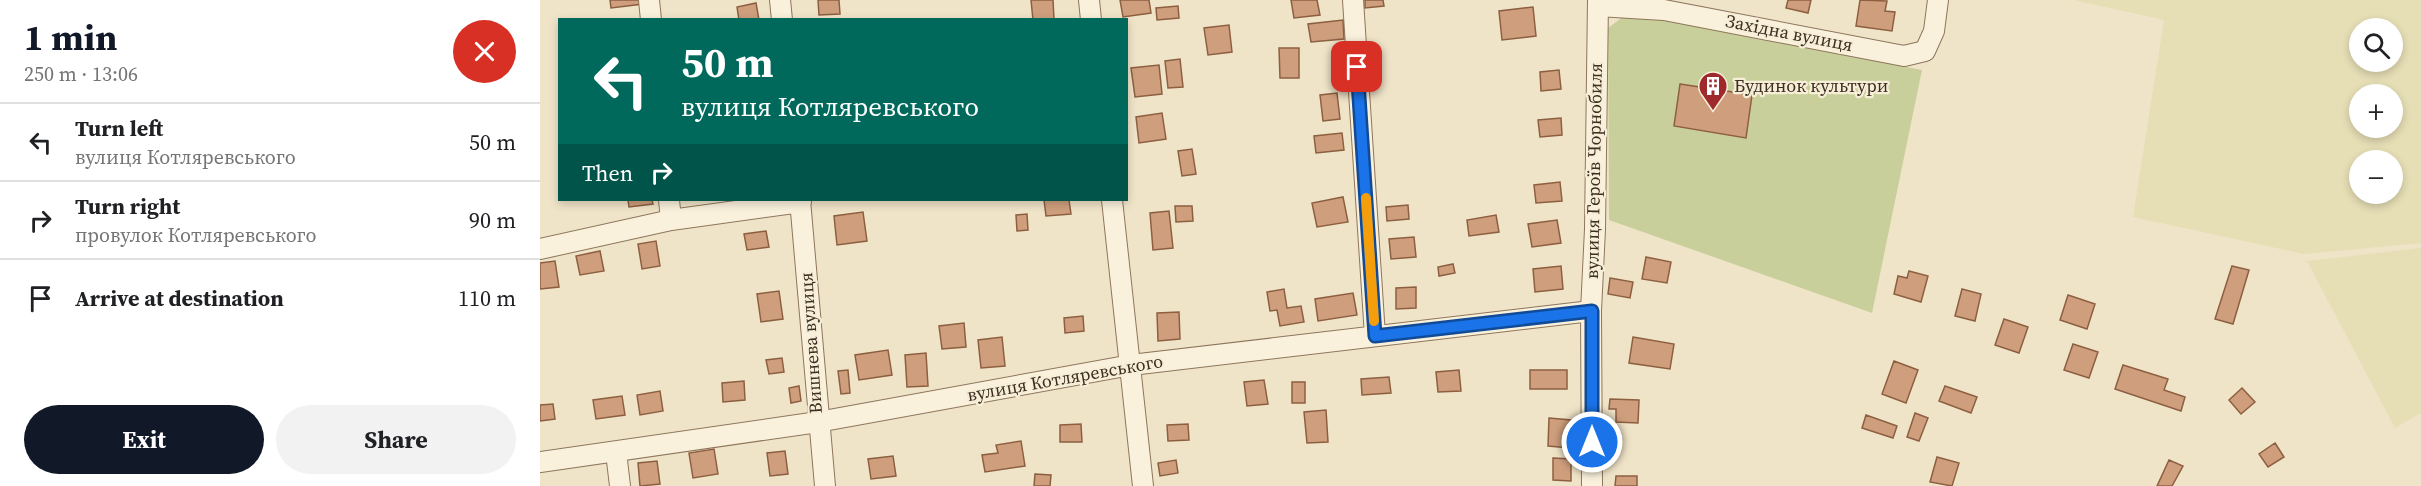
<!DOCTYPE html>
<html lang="en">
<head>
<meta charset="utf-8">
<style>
	body { margin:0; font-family:"Source Serif 4",serif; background:#f2f2f2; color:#202124; height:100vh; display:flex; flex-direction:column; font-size:22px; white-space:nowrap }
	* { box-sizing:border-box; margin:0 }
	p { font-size:20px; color:#757577 }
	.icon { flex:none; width:33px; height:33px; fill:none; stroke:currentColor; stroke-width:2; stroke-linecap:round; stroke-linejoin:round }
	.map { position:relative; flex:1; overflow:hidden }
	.drawer { display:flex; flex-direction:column; background:#fff; width:540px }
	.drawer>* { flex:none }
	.banner { position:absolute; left:18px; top:18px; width:570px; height:183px; border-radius:0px; box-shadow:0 3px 9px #0003; background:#00695c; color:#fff; overflow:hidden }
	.tools { position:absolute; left:1809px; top:18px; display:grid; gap:12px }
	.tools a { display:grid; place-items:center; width:54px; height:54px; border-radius:50%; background:#fff; box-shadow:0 3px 9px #0003; font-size:30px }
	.pin { position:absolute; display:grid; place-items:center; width:51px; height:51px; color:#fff; margin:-26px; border-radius:12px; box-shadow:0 3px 9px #0006 }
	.me { position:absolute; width:66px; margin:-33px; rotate:0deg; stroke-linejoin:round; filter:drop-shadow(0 0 4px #0008) }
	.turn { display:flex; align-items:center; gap:21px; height:126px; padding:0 24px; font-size:27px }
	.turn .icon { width:78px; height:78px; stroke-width:2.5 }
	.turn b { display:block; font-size:42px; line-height:51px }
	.then { display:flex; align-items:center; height:57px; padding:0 24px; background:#0003; gap:12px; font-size:22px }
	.round { display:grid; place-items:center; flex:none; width:63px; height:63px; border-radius:32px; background:#f2f2f2 }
	.headline { display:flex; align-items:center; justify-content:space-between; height:102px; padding:0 24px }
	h1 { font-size:36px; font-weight:700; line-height:45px; color:#111827 }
	.action { display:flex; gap:12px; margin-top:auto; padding:12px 24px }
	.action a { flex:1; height:69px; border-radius:36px; background:#111827; color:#fff; font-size:24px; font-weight:700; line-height:69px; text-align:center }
	.action a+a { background:#f2f2f2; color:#202124 }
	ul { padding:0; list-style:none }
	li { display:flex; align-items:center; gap:18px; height:78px; padding:0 24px; border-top:2px solid #e0e0e0 }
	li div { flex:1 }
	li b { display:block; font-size:22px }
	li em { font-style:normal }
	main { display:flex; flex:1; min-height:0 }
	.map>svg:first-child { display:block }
	.farmland { fill:#e6deb5; fill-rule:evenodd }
	.green { fill:#c9cf9b }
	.building { fill:#cf9f7d; stroke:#8d5f41; stroke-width:1.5 }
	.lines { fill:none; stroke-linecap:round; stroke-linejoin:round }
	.minor-casing { stroke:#8d765c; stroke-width:22 }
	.minor { stroke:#faf1dc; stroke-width:20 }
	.route-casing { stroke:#114b97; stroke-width:15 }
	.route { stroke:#1a73e8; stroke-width:10 }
	.slow { stroke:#f59e0b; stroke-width:10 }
	.labels { text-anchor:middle; stroke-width:4.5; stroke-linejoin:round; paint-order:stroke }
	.street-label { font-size:18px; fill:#3d2e20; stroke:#f7eed8 }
	.poi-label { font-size:18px; fill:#3d2e20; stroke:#f7eed8; text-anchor:start }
</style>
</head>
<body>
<main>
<section class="drawer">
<div class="headline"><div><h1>1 min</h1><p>250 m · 13:06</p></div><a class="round" style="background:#d93025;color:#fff"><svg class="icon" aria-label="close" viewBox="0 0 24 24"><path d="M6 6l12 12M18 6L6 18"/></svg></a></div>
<ul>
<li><svg class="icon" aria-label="left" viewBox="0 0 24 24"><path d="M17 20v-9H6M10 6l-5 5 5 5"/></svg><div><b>Turn left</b><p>вулиця Котляревського</p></div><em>50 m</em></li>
<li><svg class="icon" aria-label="right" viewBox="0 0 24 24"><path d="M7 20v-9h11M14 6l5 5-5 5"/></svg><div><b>Turn right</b><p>провулок Котляревського</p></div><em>90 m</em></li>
<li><svg class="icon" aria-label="arrive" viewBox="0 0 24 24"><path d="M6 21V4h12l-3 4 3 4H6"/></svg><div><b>Arrive at destination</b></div><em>110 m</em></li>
</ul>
<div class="action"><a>Exit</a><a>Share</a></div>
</section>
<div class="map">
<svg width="1881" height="486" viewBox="0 0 1881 486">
	<rect width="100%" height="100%" fill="#f0e4c8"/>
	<path class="farmland" d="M1533,0H1881V243L1764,254L1593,217L1624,20ZM1820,28H1852V62H1820ZM1820,94H1852V128H1820ZM1820,160H1852V194H1820Z
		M1881,248V413L1855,428L1767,261Z"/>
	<path class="green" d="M1088,13L1382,70L1332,313L1069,220L1068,28Z"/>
	<path class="building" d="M70,0H102L103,4L71,8Z
		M278,0H299L300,14L279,15Z
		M491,0H513L514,20H493Z
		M580,0H609L611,13L583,17Z
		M751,0H777L780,15L754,18Z
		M825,0H843L844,6L825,8Z
		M1248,0H1271L1268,13L1246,8Z
		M1320,0L1347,1L1345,11L1355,12L1352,31L1316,26Z
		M216,3L219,20H199L197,7Z
		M638,6L639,18L617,20L616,8Z
		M993,7L996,36L962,40L959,11Z
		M803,20L804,39L771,42L768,24Z
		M689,25L692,52L668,55L664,28Z
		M739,48H759V78H740Z
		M640,59L643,87L628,88L625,61Z
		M619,65L622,94L595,97L591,68Z
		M1019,70L1021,89L1001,91L1000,72Z
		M1140,84L1212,95L1206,138L1134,126Z
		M797,93L800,119L783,121L780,95Z
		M622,113L626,139L599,143L596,117Z
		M1021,118L1022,135L1000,137L998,120Z
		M802,133L804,150L776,153L774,136Z
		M652,149L656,174L642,176L638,151Z
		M1020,182L1022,201L996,203L994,185Z
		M803,197L808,222L777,227L772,203Z
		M88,200H112L113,204L89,207Z
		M504,200H529L531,214L506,216Z
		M868,205L869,219L847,221L846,207Z
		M635,206H652L653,221L636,222Z
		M629,211L633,248L613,250L610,213Z
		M323,212L327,241L297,245L294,216Z
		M487,214L488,230L477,231L476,215Z
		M956,215L959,232L929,236L927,220Z
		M1017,220L1021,243L992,247L988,224Z
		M226,231L229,247L207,250L204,234Z
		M874,237L876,257L851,259L849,239Z
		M116,241L120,266L102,269L98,244Z
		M60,251L64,271L40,275L36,256Z
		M1106,257L1131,262L1127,283L1102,279Z
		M15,261L19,287L0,289V263Z
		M913,264L915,273L899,276L898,267Z
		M1021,266L1023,289L995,292L993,269Z
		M1692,266L1709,270L1693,324L1675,319Z
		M1369,271L1388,276L1381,302L1354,294L1358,276L1367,278Z
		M1070,278L1093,282L1090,298L1068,294Z
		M876,287V308L856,309V288Z
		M744,289L747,308L761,306L764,322L740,326L737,310L730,311L727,292Z
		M1422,289L1441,294L1435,321L1415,316Z
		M239,291L243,319L221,322L217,294Z
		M813,293L817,315L778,321L775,299Z
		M1528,295L1555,304L1547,329L1520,320Z
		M639,312L640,339L618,341L617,313Z
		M543,316L544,331L525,333L524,318Z
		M1464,319L1488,327L1479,353L1455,345Z
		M424,323L426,347L402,349L399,326Z
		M462,337L465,366L441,368L438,340Z
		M1093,337L1134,344L1130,369L1089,363Z
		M1533,344L1558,352L1549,378L1524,370Z
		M348,350L352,375L319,380L315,355Z
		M386,353L388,386L367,387L365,355Z
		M242,358L244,372L229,374L226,360Z
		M1354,361L1378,370L1366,403L1342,394Z
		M1583,365L1628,379L1624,390L1645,397L1641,411L1575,389Z
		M308,370L310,393L301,394L298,371Z
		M919,370L921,391L898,392L896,372Z
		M990,370H1027V389H990Z
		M849,377L851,393L822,395L821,379Z
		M724,380L728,404L707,406L704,382Z
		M204,381L205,400L183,402L182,383Z
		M752,382H765V403H752Z
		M259,386L261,401L251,403L249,388Z
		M1405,386L1437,397L1431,413L1399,401Z
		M1702,388L1715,402L1701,414L1689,400Z
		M120,391L123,411L100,415L97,395Z
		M82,396L85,415L56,419L53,400Z
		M1070,399L1099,400L1098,423L1076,422V409H1069Z
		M13,404L15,419L0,421V405Z
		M786,410L788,442L767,443L764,412Z
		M1375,413L1388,418L1379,441L1367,437Z
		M1326,415L1357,426L1353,438L1322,428Z
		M1009,418L1031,420L1030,448L1008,446Z
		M541,424L542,442H520V425Z
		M648,424L649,440L628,441L627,425Z
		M481,441L485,466L445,472L442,455L458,453L456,445Z
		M1735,443L1744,457L1728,467L1719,454Z
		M174,449L178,474L153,478L149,453Z
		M245,451L248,474L230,476L227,453Z
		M353,456L356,476L331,479L328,459Z
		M1397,457L1419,463L1412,486L1390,482Z
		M1013,458L1031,459V481L1013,480Z
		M636,460L638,473L620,476L618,463Z
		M1629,460L1643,466L1632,486H1617Z
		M117,461L120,484L100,486L98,463Z
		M495,474L511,475L510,486H494Z
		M1076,476H1097V486H1075Z"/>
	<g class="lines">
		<g class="minor-casing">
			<path id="minor" d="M109,0L111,20
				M240,0L242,20
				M549,0L551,20
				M813,0L835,336
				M1058,6L1124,10L1364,56L1385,51L1394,31L1398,0
				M129,200L131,220
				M260,200L285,486
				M572,200L603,486
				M0,249L131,220L261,202
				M76,452L80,486
				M0,462L278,422L591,365L1051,311
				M1052,486L1051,311L1055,229L1058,0"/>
		</g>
		<use href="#minor" class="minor"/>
	</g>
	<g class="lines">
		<g class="route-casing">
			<path id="route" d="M817,67L835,336L1052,311V442"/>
		</g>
		<use href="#route" class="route"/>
		<path class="slow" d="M826,198L834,321"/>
	</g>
	<defs>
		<g id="building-pin" transform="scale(1.5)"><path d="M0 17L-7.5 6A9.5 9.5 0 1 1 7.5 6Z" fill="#9e2a2b" stroke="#f7eed8"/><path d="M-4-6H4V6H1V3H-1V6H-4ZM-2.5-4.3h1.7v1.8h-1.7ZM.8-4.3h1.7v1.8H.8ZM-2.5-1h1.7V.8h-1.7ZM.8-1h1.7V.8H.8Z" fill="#fff"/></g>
	</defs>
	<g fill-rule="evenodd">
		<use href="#building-pin" x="1173" y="86"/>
	</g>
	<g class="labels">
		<g class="street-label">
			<text transform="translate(1249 33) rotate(11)" y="6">Західна вулиця</text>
			<text transform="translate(1054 171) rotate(-89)" y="6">вулиця Героїв Чорнобиля</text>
			<text transform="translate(271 343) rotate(-94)" y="6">Вишнева вулиця</text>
			<text transform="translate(525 378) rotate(-10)" y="6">вулиця Котляревського</text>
		</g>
		<g class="poi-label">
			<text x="1194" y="92">Будинок культури</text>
		</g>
	</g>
</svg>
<div class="tools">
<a><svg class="icon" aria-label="search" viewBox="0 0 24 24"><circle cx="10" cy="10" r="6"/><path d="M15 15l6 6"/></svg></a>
<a>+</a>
<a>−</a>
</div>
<div class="pin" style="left:817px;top:67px;background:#d93025"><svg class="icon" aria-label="arrive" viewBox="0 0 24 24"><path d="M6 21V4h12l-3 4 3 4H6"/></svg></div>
<svg class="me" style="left:1052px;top:442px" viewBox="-20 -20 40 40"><circle r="17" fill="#1a73e8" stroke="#fff" stroke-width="3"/><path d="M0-11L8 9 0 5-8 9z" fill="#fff"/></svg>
<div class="banner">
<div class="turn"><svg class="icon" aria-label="left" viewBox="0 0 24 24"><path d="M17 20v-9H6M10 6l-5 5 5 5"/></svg><div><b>50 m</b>вулиця Котляревського</div></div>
<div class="then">Then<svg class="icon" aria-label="right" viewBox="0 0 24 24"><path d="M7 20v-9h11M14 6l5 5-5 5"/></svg></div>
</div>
</div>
</main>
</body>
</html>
